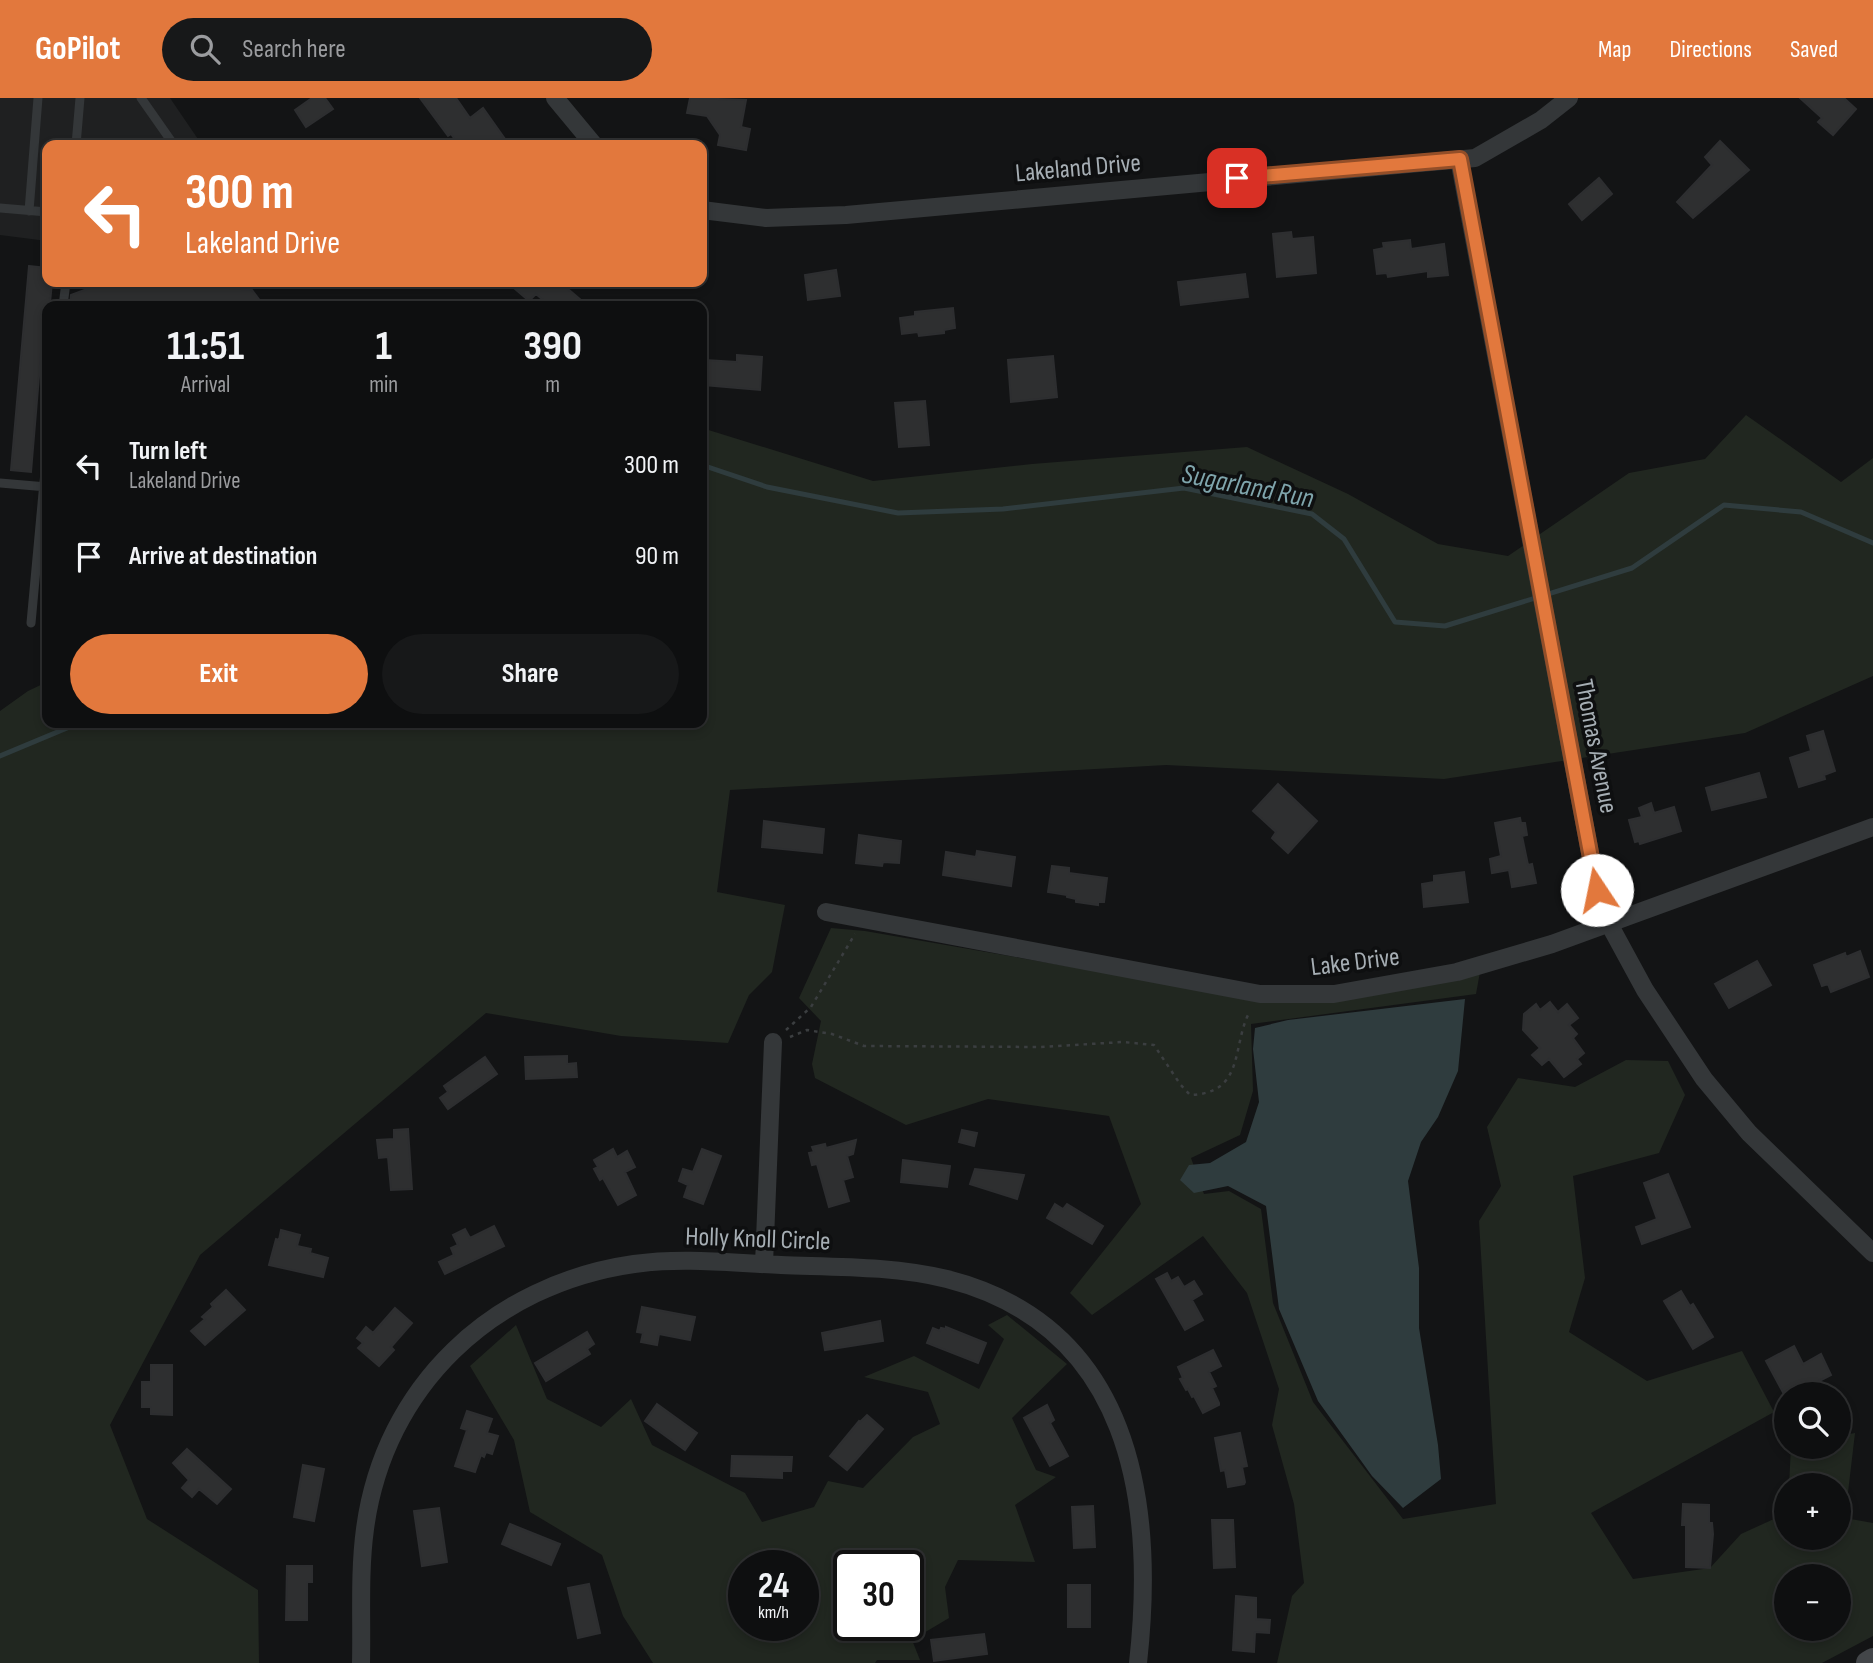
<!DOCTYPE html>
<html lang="en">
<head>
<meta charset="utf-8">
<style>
	body { margin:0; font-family:"Sofia Sans Condensed",sans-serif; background:#171819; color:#f1f3f6; height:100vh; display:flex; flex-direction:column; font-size:26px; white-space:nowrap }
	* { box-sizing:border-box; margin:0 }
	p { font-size:23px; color:#9b9c9f }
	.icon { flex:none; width:38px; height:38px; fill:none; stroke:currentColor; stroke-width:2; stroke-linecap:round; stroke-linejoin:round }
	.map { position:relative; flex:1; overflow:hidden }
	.panel { position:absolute; left:42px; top:203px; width:665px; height:427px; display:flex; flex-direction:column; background:#0e0f10; border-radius:14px; box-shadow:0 4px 10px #0003,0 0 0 2px #2e2f30 }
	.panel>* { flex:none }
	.hud { position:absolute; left:42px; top:42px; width:665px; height:147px; border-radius:14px; box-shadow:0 4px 10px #0003,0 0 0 2px #2e2f30; background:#e2783d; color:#fff; overflow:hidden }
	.tools { position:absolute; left:1774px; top:1284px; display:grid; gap:14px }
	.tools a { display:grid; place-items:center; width:77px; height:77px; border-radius:50%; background:#0e0f10; box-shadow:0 4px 10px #0003,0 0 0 2px #2e2f30; font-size:35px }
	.speed { position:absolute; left:728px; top:1452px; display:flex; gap:14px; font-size:35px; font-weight:700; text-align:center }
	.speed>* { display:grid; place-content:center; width:91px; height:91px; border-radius:50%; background:#0e0f10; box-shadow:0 4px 10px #0003,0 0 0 2px #2e2f30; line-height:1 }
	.speed small { font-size:18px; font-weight:400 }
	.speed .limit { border:4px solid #111; border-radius:10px; background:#fff; color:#111 }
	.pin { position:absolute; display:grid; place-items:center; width:60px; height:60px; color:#fff; margin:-30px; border-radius:14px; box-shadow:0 4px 10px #0006 }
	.me { position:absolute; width:77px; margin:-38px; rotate:349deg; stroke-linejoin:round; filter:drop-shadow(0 0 5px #0008) }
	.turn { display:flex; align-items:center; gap:24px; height:147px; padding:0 28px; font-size:32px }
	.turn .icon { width:91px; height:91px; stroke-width:2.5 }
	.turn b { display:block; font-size:49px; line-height:60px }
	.eta { display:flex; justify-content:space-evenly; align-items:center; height:119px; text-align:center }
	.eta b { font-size:42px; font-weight:700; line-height:49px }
	.primary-button { display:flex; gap:14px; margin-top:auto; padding:14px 28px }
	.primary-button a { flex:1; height:80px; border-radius:42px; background:#e2783d; color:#fff; font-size:28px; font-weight:700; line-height:80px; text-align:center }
	.primary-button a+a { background:#171819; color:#f1f3f6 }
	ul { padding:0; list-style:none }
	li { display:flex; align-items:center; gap:21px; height:91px; padding:0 28px }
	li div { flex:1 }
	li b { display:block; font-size:26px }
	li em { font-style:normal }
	header { display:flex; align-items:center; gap:42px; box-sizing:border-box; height:98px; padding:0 35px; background:#e2783d; color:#fff }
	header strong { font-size:33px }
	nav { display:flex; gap:38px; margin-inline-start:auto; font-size:24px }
	.search { width:490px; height:63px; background:#171819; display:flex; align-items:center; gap:18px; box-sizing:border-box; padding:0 24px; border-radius:38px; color:#9b9c9f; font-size:26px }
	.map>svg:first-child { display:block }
	.built { fill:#1f2021 }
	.green { fill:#212720; fill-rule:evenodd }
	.water { fill:#2f3c3e }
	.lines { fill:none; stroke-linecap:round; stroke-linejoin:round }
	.stream { stroke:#2f3c3e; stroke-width:5 }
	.building { fill:#2e2f30; stroke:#2d2e30; stroke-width:2 }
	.path { stroke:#3b3e40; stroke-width:2.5; stroke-dasharray:3.5 5; stroke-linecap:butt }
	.service { stroke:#343739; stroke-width:9 }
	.minor { stroke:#343739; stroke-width:18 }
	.secondary { stroke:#434649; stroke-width:24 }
	.route-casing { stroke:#934e28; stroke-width:18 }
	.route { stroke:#e2783d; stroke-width:12 }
	.labels { text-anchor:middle; stroke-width:7; stroke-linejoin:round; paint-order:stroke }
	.street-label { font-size:26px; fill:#a6aeb4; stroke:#0e0f10 }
	.water-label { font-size:28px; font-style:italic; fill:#7fa5ac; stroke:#0e0f10 }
</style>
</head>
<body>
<header>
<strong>GoPilot</strong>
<div class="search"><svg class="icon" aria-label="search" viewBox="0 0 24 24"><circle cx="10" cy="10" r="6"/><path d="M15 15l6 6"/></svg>Search here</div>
<nav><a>Map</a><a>Directions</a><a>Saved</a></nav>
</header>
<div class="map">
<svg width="1873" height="1565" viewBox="0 0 1873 1565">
	<rect width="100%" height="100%" fill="#131415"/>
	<path class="built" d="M0,0H170L202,47H47V143L0,137Z"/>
	<path class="green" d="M1746,317L1841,384L1873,360V578L1745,635L1444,681L1166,667L730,692L717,794L785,807L772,874L749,897L728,945L621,938L486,915L200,1157L110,1327L147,1421L258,1492L259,1565H0V613L28,593L47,584V625H702V330L873,383L1032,366L1247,349L1348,396L1438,446L1508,458L1629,375L1705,361Z
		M831,830L865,833L1263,902L1480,874L1476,896L1251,926L1253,993L1240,1037L1191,1060L1204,1096L1229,1093L1261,1111L1273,1205L1313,1304L1403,1421L1496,1406L1479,1123L1501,1088L1487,1029L1518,980L1575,989L1626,962L1668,963L1685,997L1659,1055L1573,1078L1585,1180L1569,1234L1647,1283L1742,1253L1774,1314L1591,1415L1633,1481L1710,1470L1741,1436L1787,1415V1440H1839V1388H1789L1791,1349H1839V1338L1855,1335L1845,1420L1873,1425V1538L1822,1565H1277L1292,1498L1304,1485L1294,1406L1272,1327L1279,1291L1247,1195L1203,1138L1092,1217L1070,1195L1141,1106L1109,1018L988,1001L906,1027L815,980L812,966L821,923L799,900ZM1787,1479H1839V1531H1787Z
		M1007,1217L1067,1266L1012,1320L1036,1372L1056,1379L1015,1407L1035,1464L958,1462L945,1489L949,1520L912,1542L920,1562H877L875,1565H653L623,1518L602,1457L530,1414L514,1342L470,1268L516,1227L547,1301L601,1329L631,1301L652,1347L745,1395L762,1424L814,1409L828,1383L863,1390L913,1339L940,1326L928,1294L864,1279L914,1258L979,1291L1004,1241L988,1227ZM803,1468V1528H744V1468ZM908,1468V1528H849V1468Z"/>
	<path class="water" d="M1465,901L1458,973L1438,1019L1421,1044L1408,1083L1419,1170V1230L1438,1347L1441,1381L1403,1410L1372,1378L1318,1303L1279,1211L1266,1108L1228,1088L1194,1095L1180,1082L1189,1067L1210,1065L1246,1044L1259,1004L1253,951L1255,930L1288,922Z"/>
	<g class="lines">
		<path class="stream" d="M702,367L767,389L898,415L1003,411L1184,390L1312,416L1344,441L1395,524L1445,528L1632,470L1724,407L1801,414L1873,445
			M0,658L79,625"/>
	</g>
	<path class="building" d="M312,0H325L333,11L306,29L295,12Z
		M420,0H456L470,20L483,10L505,41L496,47H459L451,36L448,38Z
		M690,0L746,2L741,29L750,31L746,52L718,47L720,37L707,18L687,15Z
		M1800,0H1844L1856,11L1833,37L1818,24L1822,20Z
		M1720,43L1749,72L1693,120L1677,104L1712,67L1705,59Z
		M1599,80L1612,96L1582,122L1569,106Z
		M1291,134L1292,141L1313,139L1316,175L1277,179L1273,136Z
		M1410,142L1411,151L1444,146L1448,177L1428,179V173L1388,179L1387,175L1377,176L1374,152L1384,150L1383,145Z
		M29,168L47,170V184H52L50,205L57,203L56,208H47V231H43L31,374L11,372Z
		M836,172L840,198L808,202L805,177Z
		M1245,176L1248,199L1181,207L1178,184Z
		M106,184H162L252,192L264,208H70L71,197Z
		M507,184H564L570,189L568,191L588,208H550L536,196L529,203Z
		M953,210L955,230L944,232V235L919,238L918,234L902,236L900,220L915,218V214Z
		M737,257L762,259L760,292L704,287L706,262L737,264Z
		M1053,258L1057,299L1011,304L1008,262Z
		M925,303L929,347L899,349L895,305Z
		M1823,633L1835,673L1824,677L1825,681L1799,689L1790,660L1811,653L1807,638Z
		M1759,675L1766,699L1712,712L1706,690Z
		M1278,686L1317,723L1288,755L1272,740L1276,734L1253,713Z
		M1651,705L1654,715L1674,709L1681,733L1640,746L1639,743L1635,744L1629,722L1642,719L1639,710Z
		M1520,720L1521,725H1525L1527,737L1522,738L1528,767L1532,766L1536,785L1512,789L1509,772L1492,775L1490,761L1501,758L1495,725Z
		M764,723L824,731L822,755L762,749Z
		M859,737L901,743L899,765L883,764L882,768L856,765Z
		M977,753L1015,759L1011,788L943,777L946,754L976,759Z
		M1052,768L1069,770V775L1107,780L1104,804H1098V807L1076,804V801L1067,799V797L1048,794Z
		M1464,774L1468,804L1424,809L1422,786L1434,784V778Z
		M1860,853L1869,879L1831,894L1828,886L1822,888L1814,867L1845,855L1846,859Z
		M1757,863L1771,887L1729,910L1715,886Z
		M1550,904L1558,914L1567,906L1578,920L1569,927L1577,936L1573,940L1584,955L1577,961L1581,966L1564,979L1549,961L1542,967L1532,957L1540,950L1523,932L1524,916L1536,906L1540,912Z
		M567,958V966L576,965L577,979L526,981L525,959Z
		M485,959L497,976L448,1011L440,1000L448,994L444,988Z
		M408,1031L412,1091L391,1092L388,1059L379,1060L377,1042L394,1041V1032Z
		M962,1032L977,1035L974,1048L959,1044Z
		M856,1042L853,1056L847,1058L853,1079L843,1082L849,1103L829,1109L817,1066L812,1067L809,1055L814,1054L812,1049L825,1046L826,1050Z
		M613,1051L617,1059L627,1053L635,1069L625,1074L636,1097L618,1107L603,1080L600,1082L594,1071L598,1069L594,1062Z
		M702,1051L721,1058L703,1106L684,1099L688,1087L679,1083L683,1071L693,1074Z
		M903,1062L950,1068L947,1089L901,1084Z
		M975,1071L1024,1077L1017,1101L970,1086Z
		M1668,1076L1690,1129L1642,1146L1636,1129L1657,1121L1644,1085Z
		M1055,1106L1063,1111L1067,1106L1103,1128L1092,1146L1047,1120Z
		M494,1128L504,1148L445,1176L439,1164L454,1157L451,1150L458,1147L453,1137L465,1131L470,1140Z
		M281,1132L300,1137L297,1148L311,1151L310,1155L328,1160L323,1179L269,1167L276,1141L279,1142Z
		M1167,1175L1171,1183L1178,1179L1184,1189L1194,1183L1202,1196L1192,1202L1203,1222L1185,1232L1156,1181Z
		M226,1192L245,1212L205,1247L191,1233L205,1221L202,1219L213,1209L211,1206Z
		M1681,1193L1690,1208L1693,1206L1713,1239L1693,1251L1664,1203Z
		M642,1209L695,1219L690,1242L659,1236L657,1247L641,1244L643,1235L637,1234Z
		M395,1210L412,1225L391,1249L394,1252L379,1268L358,1250L363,1245L357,1240L366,1229L373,1235Z
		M880,1223L883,1243L825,1252L822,1235Z
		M946,1229L986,1245L978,1265L927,1245L933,1230L940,1233L941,1230L946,1231Z
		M587,1234L594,1246L587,1251L590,1256L546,1283L535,1265Z
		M1794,1248L1803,1266L1821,1256L1831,1277L1792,1297H1787L1786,1300L1766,1263Z
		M1213,1252L1221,1268L1209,1274L1216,1288L1212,1290L1219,1305V1307L1203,1315L1194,1298L1192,1299L1188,1291L1186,1292L1180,1281L1183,1280L1178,1269Z
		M151,1267H172V1317L151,1316V1309H142V1284H151Z
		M657,1306L697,1335L685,1352L645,1323Z
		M1047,1307L1054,1322L1050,1325L1068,1358L1050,1368L1024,1320Z
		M467,1313L492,1321L487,1335L498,1338L492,1356L486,1354L484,1359L481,1357L475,1374L455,1368L467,1332L461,1330Z
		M867,1317L883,1331L847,1372L830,1358L859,1323L860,1324Z
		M1240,1335L1247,1368L1242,1369L1245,1384L1244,1386L1228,1389L1225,1372L1221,1373L1215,1340Z
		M187,1351L231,1391L217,1406L199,1391L192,1399L182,1390L189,1382L173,1365Z
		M732,1358L792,1359L791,1373H782V1380L731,1378Z
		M303,1367L324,1371L314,1423L294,1419Z
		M1683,1406L1709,1407V1425H1712L1713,1436L1710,1470L1686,1469V1427H1682Z
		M1093,1408L1095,1449L1074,1450L1072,1409Z
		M439,1410L447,1464L422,1468L414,1413Z
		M1212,1422H1233L1235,1469L1214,1470Z
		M510,1426L560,1446L551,1467L502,1446Z
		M287,1468H312V1484H307V1522H286Z
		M589,1486L600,1535L578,1540L568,1490Z
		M1068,1487H1090V1529H1068Z
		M1236,1498L1256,1500V1521L1270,1522L1269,1535L1255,1534L1254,1554L1233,1552Z
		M984,1536L987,1556L934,1563L931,1542Z"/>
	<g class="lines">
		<path class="path" d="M786,932L811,909L855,836
			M790,939L807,932L832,936L864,948L1040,949L1123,944L1154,947L1180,986L1190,997C1246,995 1231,948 1250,913"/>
		<path class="service" d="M141,0L174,47
			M76,47L80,0
			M0,110L47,114
			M29,113L38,0
			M63,208L66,184
			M0,385L47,389
			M31,525L47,352"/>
		<path class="minor" d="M555,0L594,47
			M1459,61L1597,792L1608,824L1645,892L1704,981L1749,1035L1873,1155
			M702,112L766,120L846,117L1475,60L1541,22L1569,0
			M826,814L1260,896H1334L1457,874L1552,846L1873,729
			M764,1166L773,944
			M361,1565C362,1521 359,1475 365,1431C384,1288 493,1186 634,1166C682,1159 733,1165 781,1167C836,1169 894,1168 947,1181C1131,1228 1156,1403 1138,1565"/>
		<path class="secondary" d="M1868,1565L1873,1562"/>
	</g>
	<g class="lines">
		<g class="route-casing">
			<path id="route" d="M1237,80L1460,61L1597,792"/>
		</g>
		<use href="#route" class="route"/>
	</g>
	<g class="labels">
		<g class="street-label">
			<text transform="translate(1078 69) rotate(-5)" y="9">Lakeland Drive</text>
			<text transform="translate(1597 648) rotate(79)" y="9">Thomas Avenue</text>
			<text transform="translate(1355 863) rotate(-7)" y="9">Lake Drive</text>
			<text transform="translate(758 1140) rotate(2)" y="9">Holly Knoll Circle</text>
		</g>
		<g class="water-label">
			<text transform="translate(1248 387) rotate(11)" y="10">Sugarland Run</text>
		</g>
	</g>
</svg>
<div class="tools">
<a><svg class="icon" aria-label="search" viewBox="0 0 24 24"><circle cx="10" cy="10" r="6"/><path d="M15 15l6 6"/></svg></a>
<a>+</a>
<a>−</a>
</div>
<div class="speed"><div>24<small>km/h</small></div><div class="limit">30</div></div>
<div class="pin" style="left:1237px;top:80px;background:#d93025"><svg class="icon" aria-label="arrive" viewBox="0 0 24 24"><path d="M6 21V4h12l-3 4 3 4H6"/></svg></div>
<svg class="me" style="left:1597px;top:792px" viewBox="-20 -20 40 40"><circle r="19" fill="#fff"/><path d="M0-13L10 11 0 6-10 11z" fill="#e2783d"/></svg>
<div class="hud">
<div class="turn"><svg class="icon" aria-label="left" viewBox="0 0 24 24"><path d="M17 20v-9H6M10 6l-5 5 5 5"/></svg><div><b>300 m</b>Lakeland Drive</div></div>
</div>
<section class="panel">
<div class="eta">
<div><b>11:51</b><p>Arrival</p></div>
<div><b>1</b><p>min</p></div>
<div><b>390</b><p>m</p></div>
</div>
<ul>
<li><svg class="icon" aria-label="left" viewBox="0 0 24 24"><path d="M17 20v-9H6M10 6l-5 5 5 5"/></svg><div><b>Turn left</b><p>Lakeland Drive</p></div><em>300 m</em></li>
<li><svg class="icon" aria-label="arrive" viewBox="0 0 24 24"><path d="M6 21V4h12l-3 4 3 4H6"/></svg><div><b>Arrive at destination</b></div><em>90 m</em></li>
</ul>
<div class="primary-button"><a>Exit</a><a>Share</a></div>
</section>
</div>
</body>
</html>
